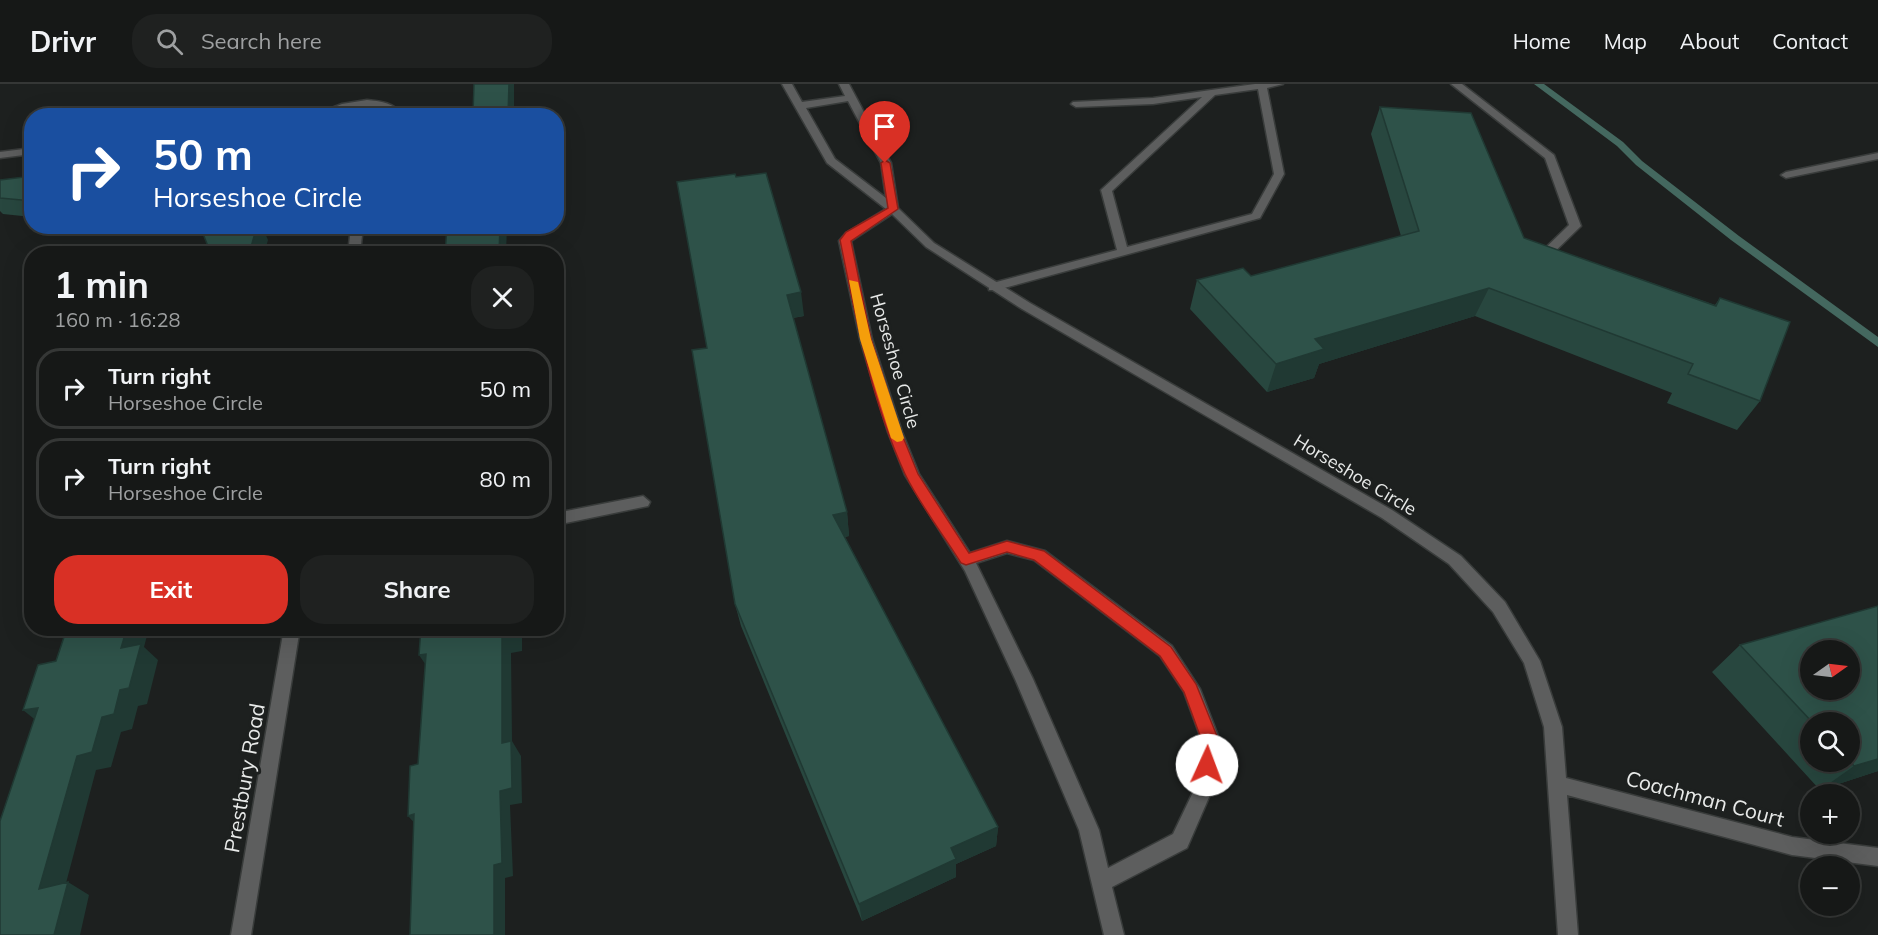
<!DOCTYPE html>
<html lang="en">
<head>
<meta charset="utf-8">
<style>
	body { margin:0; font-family:Mulish,sans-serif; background:#1f2120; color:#f1f3f6; height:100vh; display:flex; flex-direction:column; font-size:22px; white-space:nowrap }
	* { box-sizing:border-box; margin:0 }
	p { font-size:20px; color:#9ea0a1 }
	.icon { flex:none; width:33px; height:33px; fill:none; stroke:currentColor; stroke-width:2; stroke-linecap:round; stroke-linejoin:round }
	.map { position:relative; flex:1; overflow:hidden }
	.panel { position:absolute; left:24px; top:162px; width:540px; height:390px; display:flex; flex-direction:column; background:#161817; border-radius:24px; box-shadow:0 6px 24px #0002,0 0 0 2px #353736 }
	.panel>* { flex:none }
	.guide { position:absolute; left:24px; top:24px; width:540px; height:126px; border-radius:24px; box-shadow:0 6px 24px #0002,0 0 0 2px #353736; background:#1a4fa0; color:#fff; overflow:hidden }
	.needle { width:39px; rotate:76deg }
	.tools { position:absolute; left:1800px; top:556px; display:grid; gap:12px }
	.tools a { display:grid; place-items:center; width:60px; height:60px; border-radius:50%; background:#161817; box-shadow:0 6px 24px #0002,0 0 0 2px #353736; font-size:30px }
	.pin { position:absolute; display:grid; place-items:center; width:51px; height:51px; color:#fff; margin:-62px -26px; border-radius:50% 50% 50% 0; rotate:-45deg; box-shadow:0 0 6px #0007 }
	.pin .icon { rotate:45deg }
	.me { position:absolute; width:66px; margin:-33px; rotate:2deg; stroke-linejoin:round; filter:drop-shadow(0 0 4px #0008) }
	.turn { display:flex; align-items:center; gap:21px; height:126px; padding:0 30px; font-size:27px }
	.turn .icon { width:78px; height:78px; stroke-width:2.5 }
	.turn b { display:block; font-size:42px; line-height:51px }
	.round { display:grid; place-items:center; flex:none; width:63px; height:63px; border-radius:24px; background:#1f2120 }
	.headline { display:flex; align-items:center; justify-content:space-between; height:102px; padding:0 30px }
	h1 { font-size:36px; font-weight:700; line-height:45px }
	.action { display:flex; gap:12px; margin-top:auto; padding:12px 30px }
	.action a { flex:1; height:69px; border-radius:24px; background:#d93025; color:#fff; font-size:24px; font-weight:700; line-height:69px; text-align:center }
	.action a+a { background:#1f2120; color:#f1f3f6 }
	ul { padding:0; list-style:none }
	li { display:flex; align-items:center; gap:18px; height:81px; margin:0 12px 9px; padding:0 18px; border:3px solid #353736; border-radius:24px }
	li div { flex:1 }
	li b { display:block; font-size:22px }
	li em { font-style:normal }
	header { display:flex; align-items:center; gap:36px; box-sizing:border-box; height:84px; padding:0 30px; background:#161817; border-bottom:2px solid #353736 }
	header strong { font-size:28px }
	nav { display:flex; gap:33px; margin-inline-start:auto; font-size:21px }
	.search { width:420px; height:54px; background:#1f2120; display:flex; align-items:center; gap:15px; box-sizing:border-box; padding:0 21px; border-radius:24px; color:#9ea0a1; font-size:22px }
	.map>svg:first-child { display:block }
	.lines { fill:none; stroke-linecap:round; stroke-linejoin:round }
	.stream { fill:#44685f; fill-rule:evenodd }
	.lane-casing { stroke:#393c3b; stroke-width:3 }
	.street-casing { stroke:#393c3b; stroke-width:3 }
	.lane { fill:#5d5e5e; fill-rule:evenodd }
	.street { fill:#5d5e5e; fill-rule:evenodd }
	.wall { fill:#28473f; fill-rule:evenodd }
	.shaded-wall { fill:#203933 }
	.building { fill:#2e5249; stroke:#203933; stroke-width:1.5; fill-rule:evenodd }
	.route { fill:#d93025; stroke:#8d1f18; stroke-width:1.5 }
	.slow { fill:#f59e0b }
	.labels { text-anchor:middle; stroke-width:6; stroke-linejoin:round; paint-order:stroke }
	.street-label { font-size:18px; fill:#e8eae9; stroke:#1d201f }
	.near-street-label { font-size:21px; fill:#e8eae9; stroke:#1d201f }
</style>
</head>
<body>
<header>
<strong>Drivr</strong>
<div class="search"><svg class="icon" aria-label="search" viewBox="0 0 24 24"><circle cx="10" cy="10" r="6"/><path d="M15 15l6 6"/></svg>Search here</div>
<nav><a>Home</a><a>Map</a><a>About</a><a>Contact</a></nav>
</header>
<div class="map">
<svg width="1878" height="851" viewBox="0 0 1878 851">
	<rect width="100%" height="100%" fill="#1d201f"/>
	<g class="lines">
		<path class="stream" d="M1534,0H1544L1623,58L1642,77L1739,152L1878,253V263L1731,156L1636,81L1617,62Z"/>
		<g class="lane-casing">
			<path id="lane" d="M1255,0H1283L1267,4L1284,90L1260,134L997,206H989V200L1117,166L1101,106L1202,13L1153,20L1076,23L1071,20L1073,18L1153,14ZM1258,5L1274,90L1252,130L1127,163L1112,107L1215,11Z
				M1451,0H1462L1554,71L1581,142L1543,179L1539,180L1533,176L1569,141L1545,74Z
				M1878,69V75L1786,94L1781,91L1786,88Z"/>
		</g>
		<g class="street-casing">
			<path id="street" d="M782,0H792L802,18L845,12L839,0H849L891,79L898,124L934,159L1030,219L1392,426L1461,472L1505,518L1540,577L1562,643L1566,694L1792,753L1878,764V782L1792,771L1567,711L1578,851H1558L1544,643L1524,579L1493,528L1449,480L1382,434L1022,225L926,163L892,130L851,157L872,255L902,348L919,390L970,469L1007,457L1045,467L1172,562L1200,605L1220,657L1213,704L1187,764L1112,803L1124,851H1104L1079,746L1015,595L965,487L905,391L888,348L860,255L839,157L846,149L886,125L827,79ZM848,17L881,79L886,114L835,75L806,24ZM1007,469L1034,476L1160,572L1184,608L1202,657L1195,704L1173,750L1108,784L1099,746L1033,595L976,479Z
				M367,16C379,17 397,19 402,32C389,32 381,22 367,22C348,22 331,32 311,32L342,20Z
				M32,64V70L0,74V68Z
				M351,142H363L360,170H348Z
				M643,412L650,418L648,422L556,441V429Z
				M284,544H300L251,851H231Z"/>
		</g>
		<use href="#lane" class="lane"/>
		<use href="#street" class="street"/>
	</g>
	<path class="wall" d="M1380,23L1524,154L1715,221L1720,214L1760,317L1737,346L1667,319L1672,309L1475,232L1319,280L1314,294L1267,308L1190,225L1197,196L1251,192L1401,152L1371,50Z
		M32,92V133L3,130L0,127V96Z
		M736,93L804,232L793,234L847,428L849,452L845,453L998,743L996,762L956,780V793L862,837L741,542L735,520L707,264Z
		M1878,522V687L1820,706L1712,588L1740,561ZM1810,639H1850V678H1810Z"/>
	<path class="shaded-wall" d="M509,0H514V32H508Z
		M257,142H262L268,156L264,170H249Z
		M500,142H507L506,170H499Z
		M1489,204L1475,232L1319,280L1314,294L1267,308L1276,280L1315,255Z
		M801,208L804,232L790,234L787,211Z
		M847,428L849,452L836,454L833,431Z
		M127,544H149L144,563L158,576L147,620L138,622L132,645L121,648L111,683L96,686L61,818L39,805L77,672L121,564Z
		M513,544H522V567L511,569L512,657L521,672L522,719L510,721L513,792L505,794V851H494V781L500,707L502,659V553Z
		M426,570L430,587L419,571Z
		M38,624L43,642L23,626Z
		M1878,675V687L1820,706L1854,682Z
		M414,730L421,746L408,732Z
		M998,743L996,762L956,780V793L862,837L859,820L951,764Z
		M68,798L89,811L80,851H54Z"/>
	<path class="building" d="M474,0H509L508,32H467V30L473,29Z
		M1380,23L1471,29L1524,154L1716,222L1720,214L1790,238L1760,317L1688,290L1693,280L1489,204L1315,255L1324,265L1276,280L1197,196L1243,184L1251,192L1419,147Z
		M766,89L801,208L787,211L847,428L833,431L998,743L951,764L956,775L859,820L735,520L692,266L707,264L677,98L735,90L736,93Z
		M32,92V117L0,114V96Z
		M200,142H257L249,170H211Z
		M447,142H500L499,170H445Z
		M1878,522V675L1854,682L1850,677V639H1813L1740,561ZM1810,567H1850V606H1810Z
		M67,544H127L121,564L141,560L129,604L120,606L114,630L102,633L92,668L77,672L39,805L68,798L54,851H0V737L38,624L23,626L38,581L56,577Z
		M421,544H513V550L502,553V659L511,657L512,704L500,707L502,779L494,781V851H410L414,730L408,732L410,682L418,680L426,570L419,571Z"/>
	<path class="route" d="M885,76L890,79L898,125L851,157L871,255L901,348L918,390L969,469L1007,457L1044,467L1171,563L1196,600L1219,657L1213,686L1207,688L1201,686L1199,681L1202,657L1184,608L1160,572L1034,476L1007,468L966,481L961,479C943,450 920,421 905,390C871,316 856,235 840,156L846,148L888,124L881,79Z"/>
	<path class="slow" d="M849,196L858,198L871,255L904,354L902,357L897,358L891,354L860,255Z"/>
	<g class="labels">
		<g class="street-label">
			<text transform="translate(895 277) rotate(74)" y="6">Horseshoe Circle</text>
			<text transform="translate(1355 391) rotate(31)" y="6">Horseshoe Circle</text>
		</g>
		<g class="near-street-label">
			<text transform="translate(245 694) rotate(-80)" y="7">Prestbury Road</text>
			<text transform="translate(1705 715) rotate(15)" y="7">Coachman Court</text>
		</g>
	</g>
</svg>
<div class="tools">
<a><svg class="needle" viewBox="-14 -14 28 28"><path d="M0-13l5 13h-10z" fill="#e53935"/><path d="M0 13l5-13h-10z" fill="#9ea0a1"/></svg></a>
<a><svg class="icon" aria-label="search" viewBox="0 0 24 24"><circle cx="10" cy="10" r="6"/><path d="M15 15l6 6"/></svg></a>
<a>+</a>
<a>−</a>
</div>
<div class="pin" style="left:885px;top:79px;background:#d93025"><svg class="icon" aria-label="arrive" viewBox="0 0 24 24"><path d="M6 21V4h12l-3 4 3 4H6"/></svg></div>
<svg class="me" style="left:1207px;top:681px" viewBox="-20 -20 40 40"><circle r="19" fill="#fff"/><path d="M0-13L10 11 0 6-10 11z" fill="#d93025"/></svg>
<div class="guide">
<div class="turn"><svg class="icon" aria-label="right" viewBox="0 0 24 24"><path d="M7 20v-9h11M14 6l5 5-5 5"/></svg><div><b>50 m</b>Horseshoe Circle</div></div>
</div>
<section class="panel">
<div class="headline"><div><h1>1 min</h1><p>160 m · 16:28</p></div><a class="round"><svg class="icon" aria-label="close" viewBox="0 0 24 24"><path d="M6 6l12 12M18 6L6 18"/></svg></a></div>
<ul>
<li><svg class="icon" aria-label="right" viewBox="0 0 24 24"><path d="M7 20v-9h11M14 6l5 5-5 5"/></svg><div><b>Turn right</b><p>Horseshoe Circle</p></div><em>50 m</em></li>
<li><svg class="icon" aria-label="right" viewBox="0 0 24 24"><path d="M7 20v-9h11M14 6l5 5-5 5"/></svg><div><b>Turn right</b><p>Horseshoe Circle</p></div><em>80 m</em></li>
</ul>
<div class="action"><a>Exit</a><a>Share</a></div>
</section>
</div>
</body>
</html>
